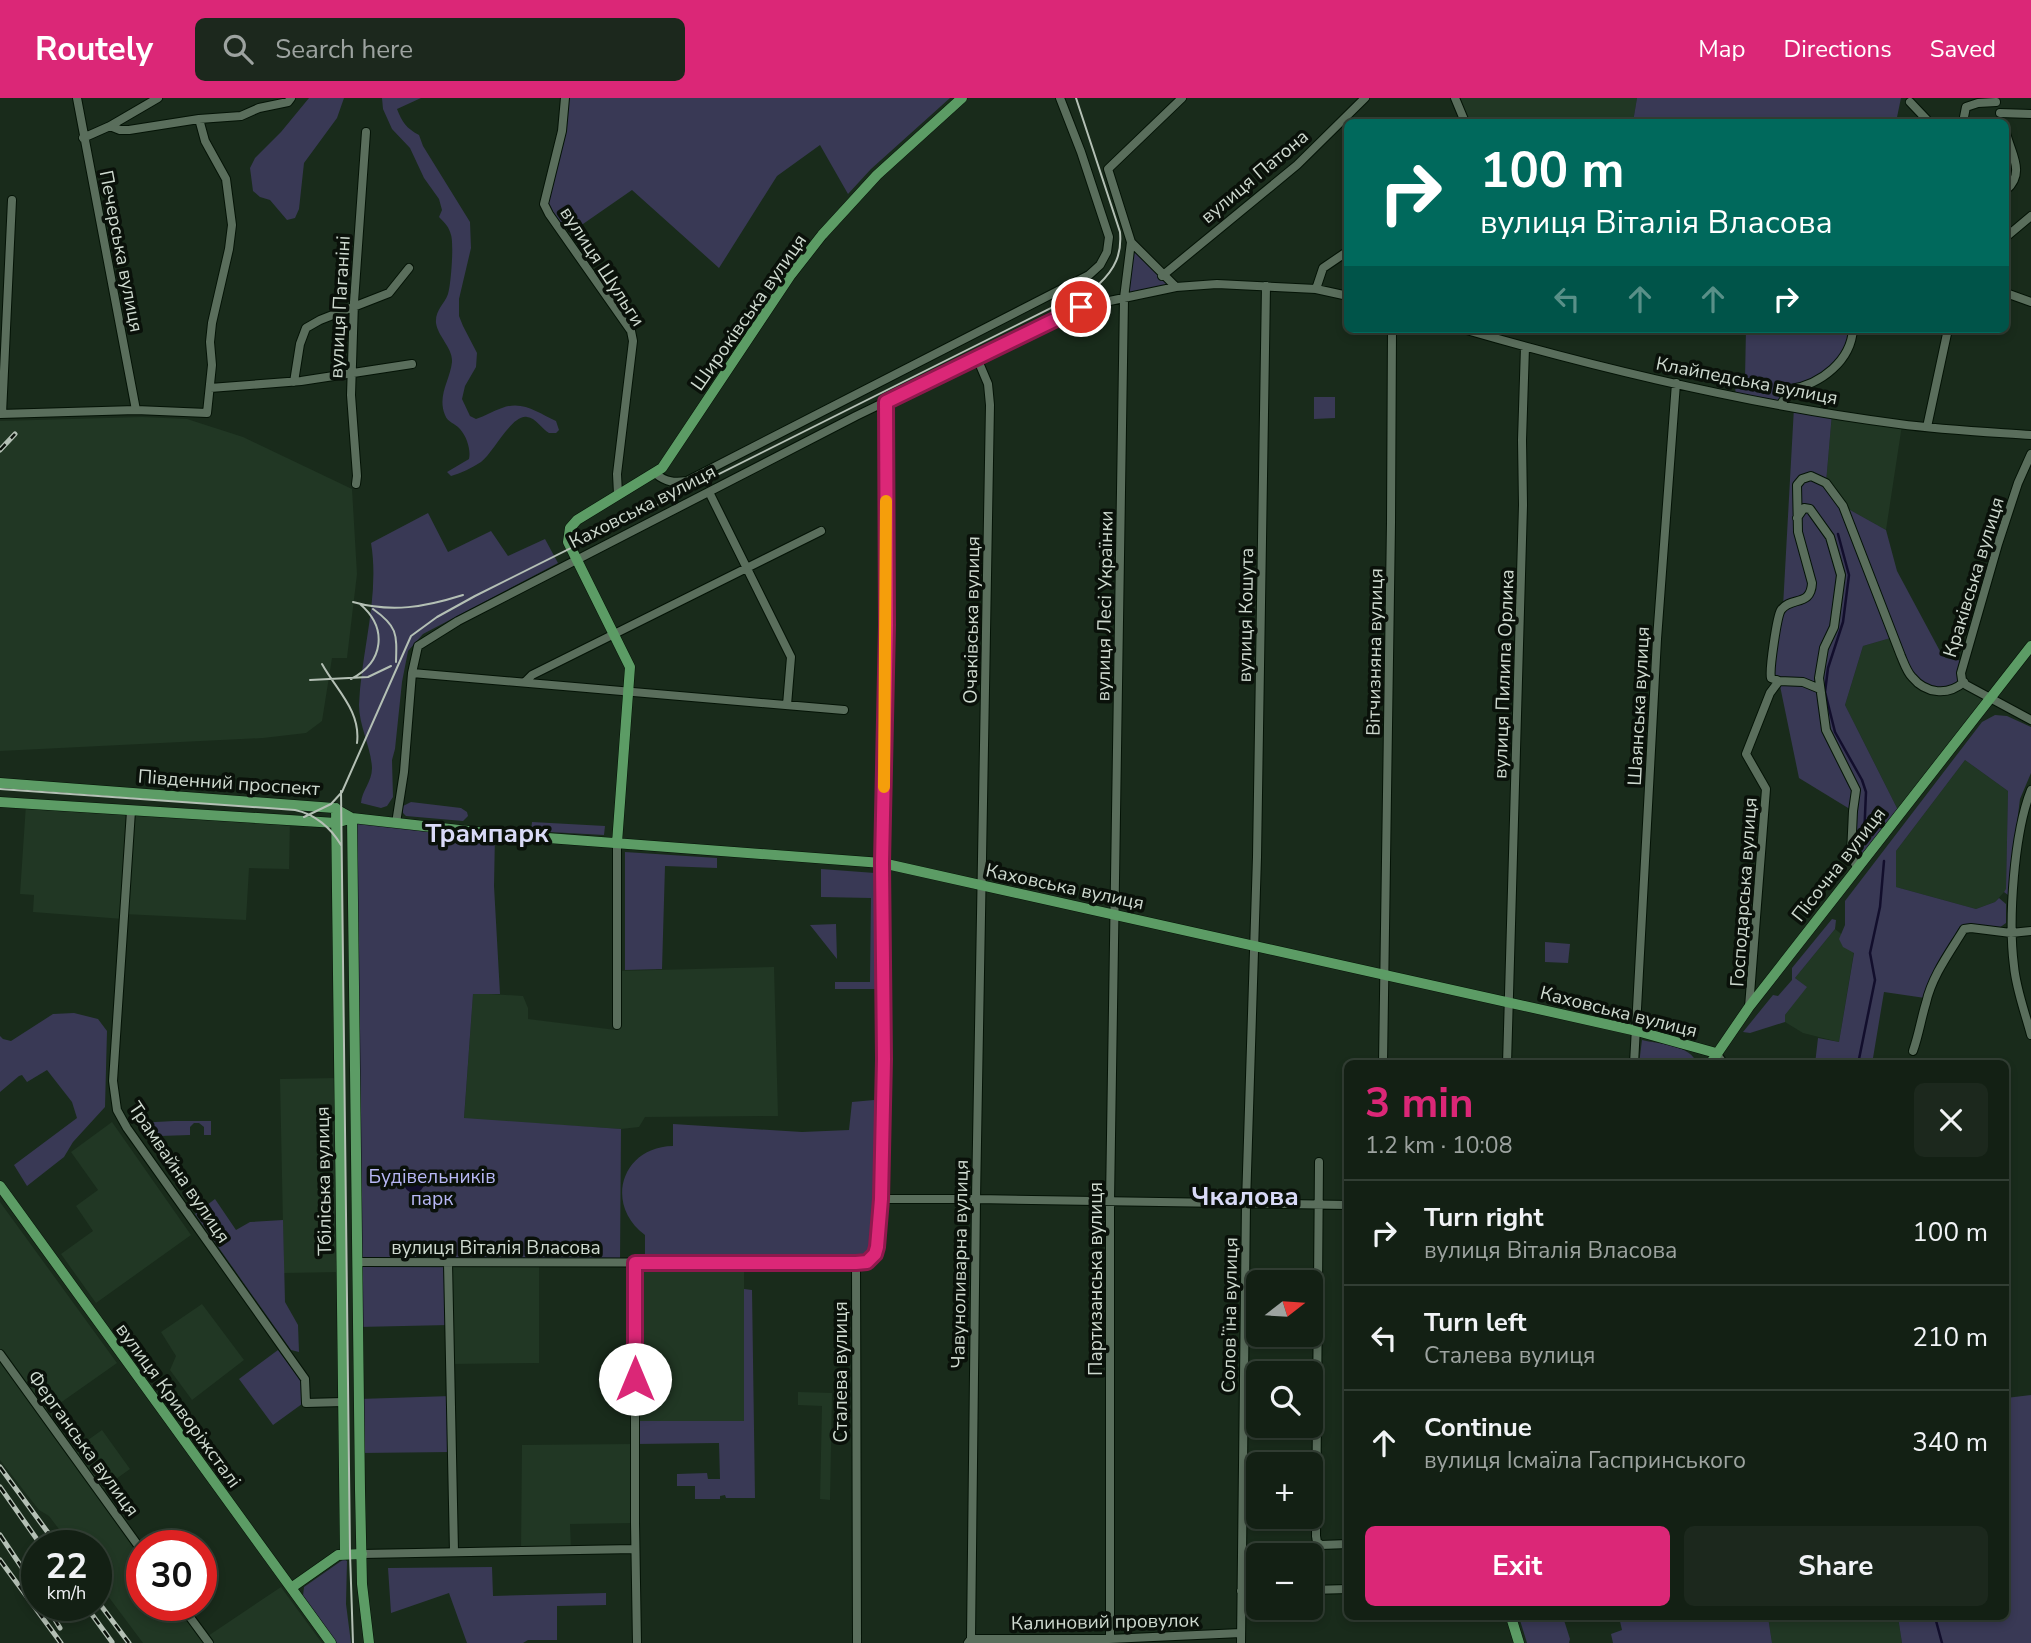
<!DOCTYPE html>
<html lang="en">
<head>
<meta charset="utf-8">
<style>
	body { margin:0; font-family:"Nunito Sans",sans-serif; background:#1c281d; color:#f1f3f6; height:100vh; display:flex; flex-direction:column; font-size:26px; white-space:nowrap }
	* { box-sizing:border-box; margin:0 }
	p { font-size:23px; color:#9da3a0 }
	.icon { flex:none; width:38px; height:38px; fill:none; stroke:currentColor; stroke-width:2; stroke-linecap:round; stroke-linejoin:round }
	.map { position:relative; flex:1; overflow:hidden }
	.side { position:absolute; left:1344px; top:962px; width:665px; height:560px; display:flex; flex-direction:column; background:#132014; border-radius:10px; box-shadow:0 4px 10px #0003,0 0 0 2px #323e34 }
	.side>* { flex:none }
	.banner { position:absolute; left:1344px; top:21px; width:665px; height:214px; border-radius:10px; box-shadow:0 4px 10px #0003,0 0 0 2px #323e34; background:#00695c; color:#fff; overflow:hidden }
	.needle { width:46px; rotate:73deg }
	.buttons { position:absolute; left:1246px; top:1172px; display:grid; gap:14px }
	.buttons a { display:grid; place-items:center; width:77px; height:77px; border-radius:10px; background:#132014; box-shadow:0 4px 10px #0003,0 0 0 2px #323e34; font-size:35px }
	.speed { position:absolute; left:21px; top:1432px; display:flex; gap:14px; font-size:35px; font-weight:700; text-align:center }
	.speed>* { display:grid; place-content:center; width:91px; height:91px; border-radius:50%; background:#132014; box-shadow:0 4px 10px #0003,0 0 0 2px #323e34; line-height:1 }
	.speed small { font-size:18px; font-weight:400 }
	.speed .limit { border:10px solid #d22; background:#fff; color:#111 }
	.pin { position:absolute; display:grid; place-items:center; width:60px; height:60px; color:#fff; margin:-30px; border:4px solid #fff; border-radius:50%; box-shadow:0 2px 7px #0007 }
	.me { position:absolute; width:77px; margin:-38px; rotate:0deg; stroke-linejoin:round; filter:drop-shadow(0 0 5px #0008) }
	.turn { display:flex; align-items:center; gap:24px; height:147px; padding:0 21px; font-size:32px }
	.turn .icon { width:91px; height:91px; stroke-width:2.5 }
	.turn b { display:block; font-size:49px; line-height:60px }
	.lanes { display:flex; align-items:center; height:66px; padding:0 21px; background:#0003; justify-content:center; gap:35px; direction:ltr }
	.lanes .off { opacity:.35 }
	.round { display:grid; place-items:center; flex:none; width:74px; height:74px; border-radius:10px; background:#1c281d }
	.summary { display:flex; align-items:center; justify-content:space-between; height:119px; padding:0 21px }
	h1 { font-size:42px; font-weight:700; line-height:52px; color:#db2777 }
	.button { display:flex; gap:14px; margin-top:auto; padding:14px 21px }
	.button a { flex:1; height:80px; border-radius:10px; background:#db2777; color:#fff; font-size:28px; font-weight:700; line-height:80px; text-align:center }
	.button a+a { background:#1c281d; color:#f1f3f6 }
	ul { padding:0; list-style:none }
	li { display:flex; align-items:center; gap:21px; height:105px; padding:0 21px; border-top:2px solid #323e34 }
	li div { flex:1 }
	li b { display:block; font-size:26px }
	li em { font-style:normal }
	header { display:flex; align-items:center; gap:42px; box-sizing:border-box; height:98px; padding:0 35px; background:#db2777; color:#fff }
	header strong { font-size:33px }
	nav { display:flex; gap:38px; margin-inline-start:auto; font-size:24px }
	.search { width:490px; height:63px; background:#1c281d; display:flex; align-items:center; gap:18px; box-sizing:border-box; padding:0 24px; border-radius:10px; color:#9da3a0; font-size:26px }
	.map>svg:first-child { display:block }
	.built { fill:#213724 }
	.green { fill:#393955 }
	.water { fill:#120e2c }
	.lines { fill:none; stroke-linecap:round; stroke-linejoin:round }
	.stream { stroke:#120e2c; stroke-width:2.5 }
	.minor-casing { stroke:#041306; stroke-width:10 }
	.major-casing { stroke:#041306; stroke-width:11 }
	.minor { stroke:#5a6e5c; stroke-width:8 }
	.major { stroke:#5c9c65; stroke-width:10 }
	.tram { stroke:#b4c0b5; stroke-width:2 }
	.rail-casing { stroke:#b4c0b5; stroke-width:5 }
	.rail { stroke:#0a110a; stroke-width:2.5; stroke-dasharray:8; stroke-linecap:butt }
	.route-casing { stroke:#8e194d; stroke-width:18 }
	.route { stroke:#db2777; stroke-width:12 }
	.slow { stroke:#f59e0b; stroke-width:12 }
	.labels { text-anchor:middle; stroke-width:7; stroke-linejoin:round; paint-order:stroke }
	.street-label { font-size:19px; fill:#cfdad0; stroke:#0a110a }
	.park-label { font-size:19px; fill:#b8b8f6; stroke:#0a110a }
	.district-label { font-size:26px; font-weight:bold; fill:#d9daf7; stroke:#0a110a }
</style>
</head>
<body>
<header>
<strong>Routely</strong>
<div class="search"><svg class="icon" aria-label="search" viewBox="0 0 24 24"><circle cx="10" cy="10" r="6"/><path d="M15 15l6 6"/></svg>Search here</div>
<nav><a>Map</a><a>Directions</a><a>Saved</a></nav>
</header>
<div class="map">
<svg width="2031" height="1545" viewBox="0 0 2031 1545">
	<rect width="100%" height="100%" fill="#192b1b"/>
	<path class="built" d="M1455,0H1637L1633,24H1465Z
		M1832,315L1902,327L1886,432L1843,408L1826,385Z
		M142,319L187,321L243,339L352,391L357,476L347,560H332L322,623L306,635L263,640L0,653V323Z
		M1894,539L1989,600L1900,716L1845,607L1863,548Z
		M1965,662L2008,693L2006,792L1995,804L1976,811L1896,789V753Z
		M26,706L290,722L289,771L249,770L246,822L124,816L123,821L33,814L34,797L20,796Z
		M1835,831L1855,847L1839,944L1803,935L1785,924V917L1806,889L1795,880Z
		M774,869L778,1018L645,1019L639,1029L621,1031L464,1021L473,895L523,898L528,910V921L616,932V873Z
		M338,980L342,1174L284,1175L280,981Z
		M112,1024L191,1137L96,1205L61,1156L93,1133L76,1108L98,1092L71,1054Z
		M0,1104L117,1265L46,1315L74,1352L102,1332L130,1371L102,1391L142,1447V1507H185L208,1538L281,1489L322,1545H143L96,1482V1447H71L49,1418L39,1412L0,1362Z
		M448,1165H539V1265L450,1266Z
		M635,1165H744V1323H635Z
		M202,1206L244,1262L192,1302L170,1272L176,1258L161,1234Z
		M798,1294L832,1295L830,1402L820,1401L822,1308L798,1307Z
		M635,1346V1425L570,1426L571,1452L521,1453L522,1347Z
		M1768,1519H1898L1902,1545H1772Z"/>
	<path class="green" d="M309,0H344L337,20L304,65L299,111L295,120L287,122L270,102L260,99L253,93L250,70L255,60L281,34Z
		M382,0H421L397,11C402,24 406,30 419,37L423,48L470,124L471,150L459,201V218L463,228L477,255L476,269L465,288L462,301L470,318L476,321C485,318 493,313 502,310C523,302 538,315 556,323L559,332L556,335H549C542,331 536,320 527,319C512,316 493,355 481,364C472,370 461,375 451,378L447,374L469,361C471,352 467,339 460,331C455,325 448,325 445,317C437,298 450,282 452,264C453,250 438,239 436,225C435,212 444,207 448,196C451,187 454,146 451,137C449,129 445,125 439,119L442,112L439,101L424,80L410,50L392,31L383,11Z
		M568,0H950L871,71L848,96L820,47L777,78L719,170L632,92L570,135L552,114L548,105Z
		M1637,0H1901L1896,24H1633Z
		M1131,144L1176,189L1124,200Z
		M1746,231H1853C1846,248 1841,268 1825,278C1803,292 1798,280 1781,306L1736,299L1734,278L1745,280Z
		M1314,299H1335V320L1314,321Z
		M1794,309L1832,315L1826,385L1843,408L1886,432L1897,473L1941,555L1946,560L1963,563L1962,582L1945,595L1911,579L1894,539L1863,548L1845,607L1900,716L1857,770L1851,756L1853,713L1799,680L1779,583L1771,579L1783,509Z
		M428,415L448,454L491,433L508,458L545,441L558,465L423,536L408,553L402,584L395,651L392,662L393,699L387,708L381,710L361,705C362,692 372,684 372,670C371,649 359,628 359,607C361,554 380,498 371,445Z
		M1995,617L2007,618L2031,629V675L2020,701L2008,797L2004,794L2006,791L2008,693L1965,662L1896,753V789L1976,811L1995,804L1999,800L2006,806V825L1999,830L1960,828L1937,867L1925,900L1884,894L1872,966H1815L1818,940L1839,944L1854,855L1843,849L1839,841L1845,827V803L1982,624Z
		M411,704L461,710L467,714L468,718L463,723L406,718L403,715V708Z
		M352,720L495,736L494,788L500,896H473L464,1020L621,1031L620,1165H448L449,1227L358,1229Z
		M532,724L605,728L604,737L531,733Z
		M625,754L717,760V770L665,768L662,871L625,872Z
		M821,771L875,775V891H835V884H870L871,800L821,799Z
		M1832,821L1836,822L1835,831L1795,880L1807,889L1785,917V924L1750,935L1743,934L1773,897L1778,898L1792,882V870Z
		M836,826L837,861L810,827Z
		M1545,844L1570,846L1568,865L1545,864Z
		M74,915L98,921L107,933L105,1009L73,1044L64,1059L27,1088L14,1067L77,1020L72,1004L47,972L27,984L22,977L19,978L0,994V938L3,941L11,943L53,916Z
		M1642,942C1658,946 1692,947 1697,966H1639Z
		M874,1002L877,1008L873,1151L866,1161H645V1137C604,1107 621,1049 673,1048V1026L802,1034L849,1032L852,1004Z
		M174,1023H211V1037H204V1029L199,1025H194L190,1029V1037L160,1038L137,1025Z
		M215,1101L236,1132L250,1124L283,1122L285,1204L298,1227L299,1254L291,1252L195,1116Z
		M744,1191L752,1192L755,1400H726L725,1397L720,1398V1401H695V1388H677V1376L707,1375L708,1381H720L719,1345L635,1346V1323H744Z
		M278,1252L301,1283L302,1306L273,1327L239,1281Z
		M2031,1297V1545H1902L1898,1519H2006V1300Z
		M451,1298L452,1354L360,1355L359,1301Z
		M344,1461L347,1463L346,1506L351,1545H337L303,1498L304,1489Z
		M492,1469L493,1498L606,1495V1507L557,1508V1542H528L523,1545H467L449,1495L391,1515L388,1470Z
		M1519,1519H1563L1570,1541L1569,1545H1527Z
		M1619,1519H1768L1772,1545H1613L1611,1536L1622,1532Z"/>
	<path class="water" d="M404 1085a10 10 0 1 1 20 0a10 10 0 1 1-20 0Z"/>
	<g class="lines">
		<path class="stream" d="M1838,436L1849,477L1843,524L1828,570L1825,594L1835,634L1862,682L1866,694L1864,740
			M1858,966L1875,882L1870,855L1880,809L1884,763
			M1935,1519L1942,1545"/>
		<g class="minor-casing">
			<path id="minor" d="M77,0L136,312
				M565,0L562,33L544,106L549,116L631,233L633,243L617,376L618,396
				M1455,0L1465,24
				M1910,4L1929,24
				M2000,15L2031,16
				M1963,24L1966,9L1978,5L1996,4
				M110,28L120,32H129L199,21L241,18L259,10L288,4L291,0
				M2006,35C2011,56 2026,75 2006,92
				M83,40L110,28L158,0
				M2006,139L2031,118
				M1162,178L1297,67L1365,0
				M1176,189L1131,144L1108,71L1182,0
				M1316,191L1323,170L1348,153
				M2006,195L2031,204
				M1463,231C1605,272 1751,307 1899,326C1942,332 1987,334 2031,337
				M294,284L300,246L306,230L320,222L389,195L409,170
				M210,290L301,283L412,266
				M1781,306L1791,291C1821,286 1851,263 1853,231
				M0,316L136,312L207,315L212,267L210,244L212,225L229,151L232,127L226,81L205,43L199,21
				M2,316L12,102
				M1927,329L1948,231
				M2031,356L2018,385L1998,446L1961,575L1962,582L1966,587L2031,622
				M656,376C666,384 674,385 687,383L1089,177L1100,167L1107,154L1109,139L1081,54L1060,0
				M356,386L357,378L351,297L354,204L366,34
				M709,394L791,559L787,607
				M1797,420L1804,410L1810,411L1830,439L1841,477L1834,529L1824,550L1819,580L1826,632L1856,692L1853,713L1851,756L1857,770
				M412,575L844,612
				M1779,583L1803,584L1820,591
				M525,584L532,577L821,433
				M2031,692C2014,735 2008,822 2014,868C2016,891 2025,914 2031,937
				M131,713L113,983L117,1012L127,1030L305,1281L306,1305L343,1304
				M396,725L404,674L412,575L418,548L458,523L856,318L1081,209L1176,189L1217,186L1316,191L1348,198
				M617,745V927
				M1749,909L1766,691L1746,656L1770,595L1779,583L1771,580C1769,572 1777,518 1781,512C1791,498 1811,509 1812,485L1798,434L1797,387L1802,381L1811,378L1826,385L1843,408L1901,558C1904,565 1907,574 1912,579C1926,596 1948,598 1964,584
				M1913,953C1919,936 1921,921 1926,905C1932,878 1950,854 1964,831L1971,830L2011,835L2031,833
				M1716,955L1724,966
				M1383,966L1391,425L1392,231
				M1507,966L1523,407L1522,342L1525,249
				M1634,966L1657,541L1676,285
				M1319,1064L1316,1438L1317,1444L1321,1447L1348,1446
				M881,1101H976L1348,1107
				M357,1164L856,1165
				M448,1165L454,1454
				M635,1165V1425L637,1545
				M0,1256L142,1453
				M362,1456L635,1451
				M1311,1492L1348,1491
				M1241,1493L1258,1492
				M181,1507L209,1545
				M971,1541H1109L1241,1535
				M857,1545L856,1165L867,1164L875,1156L877,1149L881,1101L884,961L882,765L887,527L886,304
				M968,1545L971,1541L976,1101L990,307L988,286L977,260
				M1110,1545V1103L1124,200L1131,144
				M1241,1545L1246,1105L1257,759L1266,188"/>
		</g>
		<g class="major-casing">
			<path id="major" d="M0,685L334,710L352,720
				M0,704L336,725L352,720L495,736L882,765L1637,933L1716,955
				M336,710L345,1456
				M352,720L360,1392L362,1486L369,1545
				M617,745L630,569L568,444L570,430L577,422L662,370L790,178L822,137L877,77L962,0
				M1710,966L1749,909L2031,548
				M0,1088L331,1545
				M291,1490L338,1457L362,1456
				M1511,1519L1519,1545"/>
		</g>
		<use href="#minor" class="minor"/>
		<use href="#major" class="major"/>
		<path class="tram" d="M353,504C392,515 425,509 463,497
			M373,511C397,528 397,535 396,564
			M322,566C337,593 361,613 357,645
			M351,581C384,564 388,530 360,506
			M310,582L368,579L391,568
			M0,691L295,712C315,716 331,730 341,747
			M341,693L350,1455L353,1545
			M304,719L331,706L342,694L411,538L437,519L475,498L1099,186C1115,171 1122,156 1120,134L1076,0"/>
		<g class="rail-casing">
			<path id="rail" d="M0,352L15,336
				M0,1369L57,1447
				M0,1389L41,1447
				M0,1437L37,1492
				M0,1462L61,1545
				M96,1501L129,1545
				M46,1507L60,1530
				M85,1507L112,1544"/>
		</g>
		<use href="#rail" class="rail"/>
	</g>
	<g class="lines">
		<g class="route-casing">
			<path id="route" d="M635,1281V1165H856L867,1164L875,1156L877,1149L881,1101L884,961L882,765L887,527L886,304L1081,209"/>
		</g>
		<use href="#route" class="route"/>
		<path class="slow" d="M884,689L886,403"/>
	</g>
	<g class="labels">
		<g class="street-label">
			<text transform="translate(1254 78) rotate(-40)" y="7">вулиця Патона</text>
			<text transform="translate(122 153) rotate(79)" y="7">Печерська вулиця</text>
			<text transform="translate(603 168) rotate(57)" y="7">вулиця Шульги</text>
			<text transform="translate(339 209) rotate(-87)" y="7">вулиця Паганіні</text>
			<text transform="translate(748 214) rotate(-55)" y="7">Широківська вулиця</text>
			<text transform="translate(1747 282) rotate(11)" y="7">Клайпедська вулиця</text>
			<text transform="translate(642 408) rotate(-27)" y="7">Каховська вулиця</text>
			<text transform="translate(1973 479) rotate(-73)" y="7">Краківська вулиця</text>
			<text transform="translate(1104 508) rotate(-89)" y="7">вулиця Лесі Українки</text>
			<text transform="translate(1245 517) rotate(-89)" y="7">вулиця Кошута</text>
			<text transform="translate(971 522) rotate(-89)" y="7">Очаківська вулиця</text>
			<text transform="translate(1374 554) rotate(-89)" y="7">Вітчизняна вулиця</text>
			<text transform="translate(1503 576) rotate(-88)" y="7">вулиця Пилипа Орлика</text>
			<text transform="translate(1638 608) rotate(-87)" y="7">Шаянська вулиця</text>
			<text transform="translate(229 684) rotate(4)" y="7">Південний проспект</text>
			<text transform="translate(1838 766) rotate(-52)" y="7">Пісочна вулиця</text>
			<text transform="translate(1065 788) rotate(12)" y="7">Каховська вулиця</text>
			<text transform="translate(1743 794) rotate(-86)" y="7">Господарська вулиця</text>
			<text transform="translate(1619 913) rotate(14)" y="7">Каховська вулиця</text>
			<text transform="translate(180 1074) rotate(56)" y="7">Трамвайна вулиця</text>
			<text transform="translate(323 1083) rotate(-91)" y="7">Тбіліська вулиця</text>
			<text x="496" y="1156">вулиця Віталія Власова</text>
			<text transform="translate(959 1166) rotate(-89)" y="7">Чавуноливарна вулиця</text>
			<text transform="translate(1095 1181) rotate(-90)" y="7">Партизанська вулиця</text>
			<text transform="translate(1229 1217) rotate(-89)" y="7">Соловʼїна вулиця</text>
			<text transform="translate(840 1274) rotate(-90)" y="7">Сталева вулиця</text>
			<text transform="translate(179 1307) rotate(54)" y="7">вулиця Криворіжсталі</text>
			<text transform="translate(84 1345) rotate(54)" y="7">Ферганська вулиця</text>
			<text transform="translate(1105 1523) rotate(-1)" y="7">Калиновий провулок</text>
		</g>
		<g class="park-label">
			<text x="432" y="1085">Будівельників<tspan x="432" dy="22">парк</tspan></text>
		</g>
		<g class="district-label">
			<text x="487" y="744">Трампарк</text>
			<text x="1245" y="1107">Чкалова</text>
		</g>
	</g>
</svg>
<div class="buttons">
<a><svg class="needle" viewBox="-14 -14 28 28"><path d="M0-13l5 13h-10z" fill="#e53935"/><path d="M0 13l5-13h-10z" fill="#9da3a0"/></svg></a>
<a><svg class="icon" aria-label="search" viewBox="0 0 24 24"><circle cx="10" cy="10" r="6"/><path d="M15 15l6 6"/></svg></a>
<a>+</a>
<a>−</a>
</div>
<div class="speed"><div>22<small>km/h</small></div><div class="limit">30</div></div>
<div class="pin" style="left:1081px;top:209px;background:#d93025"><svg class="icon" aria-label="arrive" viewBox="0 0 24 24"><path d="M6 21V4h12l-3 4 3 4H6"/></svg></div>
<svg class="me" style="left:635px;top:1281px" viewBox="-20 -20 40 40"><circle r="19" fill="#fff"/><path d="M0-13L10 11 0 6-10 11z" fill="#db2777"/></svg>
<div class="banner">
<div class="turn"><svg class="icon" aria-label="right" viewBox="0 0 24 24"><path d="M7 20v-9h11M14 6l5 5-5 5"/></svg><div><b>100 m</b>вулиця Віталія Власова</div></div>
<div class="lanes"><svg class="icon off" aria-label="left" viewBox="0 0 24 24"><path d="M17 20v-9H6M10 6l-5 5 5 5"/></svg><svg class="icon off" aria-label="ahead" viewBox="0 0 24 24"><path d="M12 20V5M6 11l6-6 6 6"/></svg><svg class="icon off" aria-label="ahead" viewBox="0 0 24 24"><path d="M12 20V5M6 11l6-6 6 6"/></svg><svg class="icon" aria-label="right" viewBox="0 0 24 24"><path d="M7 20v-9h11M14 6l5 5-5 5"/></svg></div>
</div>
<section class="side">
<div class="summary"><div><h1>3 min</h1><p>1.2 km · 10:08</p></div><a class="round"><svg class="icon" aria-label="close" viewBox="0 0 24 24"><path d="M6 6l12 12M18 6L6 18"/></svg></a></div>
<ul>
<li><svg class="icon" aria-label="right" viewBox="0 0 24 24"><path d="M7 20v-9h11M14 6l5 5-5 5"/></svg><div><b>Turn right</b><p>вулиця Віталія Власова</p></div><em>100 m</em></li>
<li><svg class="icon" aria-label="left" viewBox="0 0 24 24"><path d="M17 20v-9H6M10 6l-5 5 5 5"/></svg><div><b>Turn left</b><p>Сталева вулиця</p></div><em>210 m</em></li>
<li><svg class="icon" aria-label="ahead" viewBox="0 0 24 24"><path d="M12 20V5M6 11l6-6 6 6"/></svg><div><b>Continue</b><p>вулиця Ісмаїла Гаспринського</p></div><em>340 m</em></li>
</ul>
<div class="button"><a>Exit</a><a>Share</a></div>
</section>
</div>
</body>
</html>
